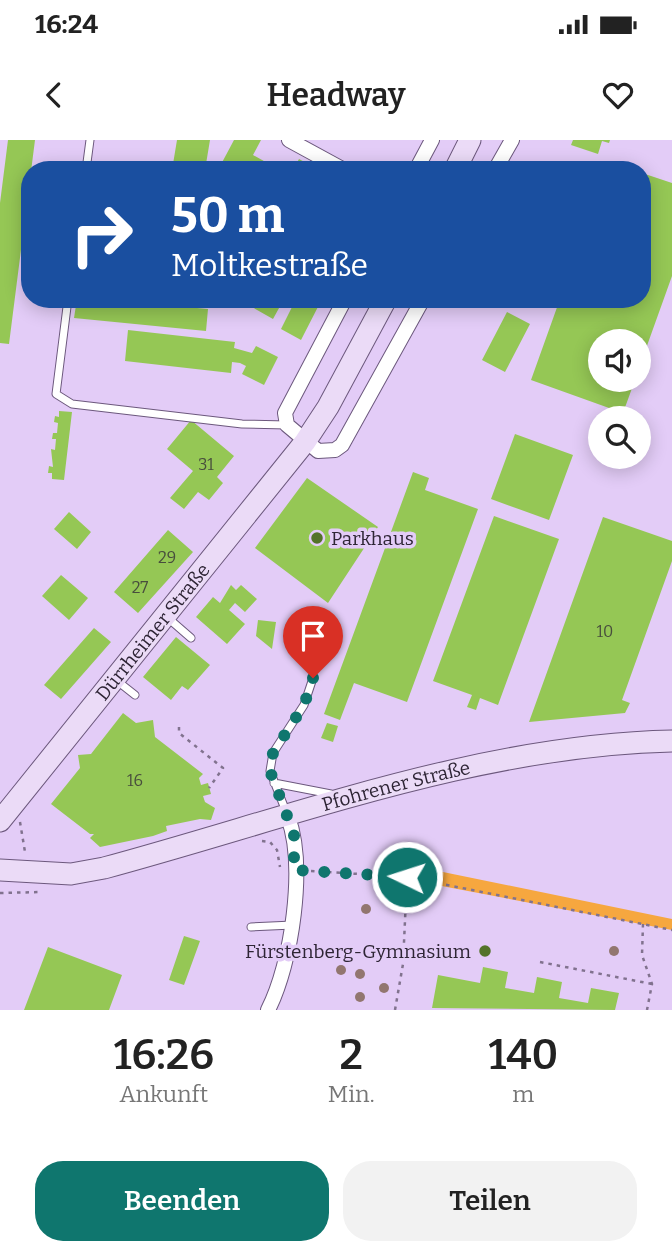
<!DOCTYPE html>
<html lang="de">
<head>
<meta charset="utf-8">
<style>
	body { margin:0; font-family:Bitter,serif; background:#f2f2f2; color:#222; height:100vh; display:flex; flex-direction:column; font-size:26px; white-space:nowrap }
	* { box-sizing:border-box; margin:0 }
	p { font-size:23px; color:#767676 }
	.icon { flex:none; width:38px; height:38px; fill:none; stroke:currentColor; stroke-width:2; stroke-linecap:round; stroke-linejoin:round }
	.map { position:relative; height:870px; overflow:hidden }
	.details { display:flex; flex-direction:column; background:#fff; flex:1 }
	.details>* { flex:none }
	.guide { position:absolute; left:21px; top:21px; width:630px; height:147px; border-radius:28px; box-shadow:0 4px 18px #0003; background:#1a4fa0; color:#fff; overflow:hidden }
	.fabs { position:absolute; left:588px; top:189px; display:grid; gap:14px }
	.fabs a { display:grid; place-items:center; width:63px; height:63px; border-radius:50%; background:#fff; box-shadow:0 4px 18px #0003; font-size:35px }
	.pin { position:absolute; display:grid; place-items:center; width:60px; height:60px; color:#fff; margin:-72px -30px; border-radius:50% 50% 50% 0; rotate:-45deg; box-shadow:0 0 7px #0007 }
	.pin .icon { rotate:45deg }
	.me { position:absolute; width:77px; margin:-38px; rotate:274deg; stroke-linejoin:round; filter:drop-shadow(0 0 5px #0008) }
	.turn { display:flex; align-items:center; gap:24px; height:147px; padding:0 35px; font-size:32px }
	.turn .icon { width:91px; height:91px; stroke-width:2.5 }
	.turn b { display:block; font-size:49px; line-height:60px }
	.eta { display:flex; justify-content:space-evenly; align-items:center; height:119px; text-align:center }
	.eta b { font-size:42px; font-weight:600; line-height:49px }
	.button { display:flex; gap:14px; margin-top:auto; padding:14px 35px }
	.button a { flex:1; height:80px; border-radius:28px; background:#0f766e; color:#fff; font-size:28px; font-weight:600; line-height:80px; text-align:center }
	.button a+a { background:#f2f2f2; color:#222 }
	.status { display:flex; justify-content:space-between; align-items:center; height:49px; padding:0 35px; background:#fff; direction:ltr }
	.status svg { height:19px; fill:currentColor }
	header { display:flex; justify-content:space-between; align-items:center; height:91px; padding:0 35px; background:#fff; font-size:32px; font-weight:600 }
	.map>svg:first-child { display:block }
	.green { fill:#f6a73f }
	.building { fill:#95c755 }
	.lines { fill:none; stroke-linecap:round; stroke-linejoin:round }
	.lane-casing { stroke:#6c587d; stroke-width:9 }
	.street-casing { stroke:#6c587d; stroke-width:16 }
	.secondary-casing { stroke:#6c587d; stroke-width:23 }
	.path { stroke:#81728e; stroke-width:2.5; stroke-dasharray:3.5 5; stroke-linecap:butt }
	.lane { stroke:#fff; stroke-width:7 }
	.street { stroke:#fff; stroke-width:14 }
	.secondary { stroke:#ebdbf7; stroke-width:21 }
	.tree { fill:#92766f }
	.route { stroke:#0f766e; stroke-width:12; stroke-dasharray:0 21.6 }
	.poi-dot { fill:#537329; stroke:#e3ccf7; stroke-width:2.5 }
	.labels { text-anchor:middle; stroke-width:7; stroke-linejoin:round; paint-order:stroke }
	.number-label { font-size:16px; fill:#484e3d }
	.poi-label { font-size:19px; fill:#2e2535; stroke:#e3ccf7; text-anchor:start }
	.street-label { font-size:19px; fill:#2e2535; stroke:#e3ccf7 }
</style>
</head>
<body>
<div class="status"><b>16:24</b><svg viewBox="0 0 49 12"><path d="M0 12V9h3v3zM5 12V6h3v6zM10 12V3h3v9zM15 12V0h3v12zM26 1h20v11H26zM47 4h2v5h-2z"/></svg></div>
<header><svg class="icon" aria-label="back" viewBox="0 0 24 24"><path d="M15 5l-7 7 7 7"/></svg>Headway<svg class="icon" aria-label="heart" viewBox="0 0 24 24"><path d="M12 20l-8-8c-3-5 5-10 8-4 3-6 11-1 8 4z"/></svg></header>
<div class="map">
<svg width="672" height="870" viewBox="0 0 672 870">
	<rect width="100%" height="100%" fill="#e3ccf7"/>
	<path class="green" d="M399,723L672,779V790L389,736V728Z"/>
	<path class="building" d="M8,0H35L9,204L0,203V63Z
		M177,0H210L205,30H172Z
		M234,0H261L253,15L280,30H218Z
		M573,0H610L609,3L602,1L598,14L571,5Z
		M299,19L319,30H293Z
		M609,21L633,29V30H606Z
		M642,33L672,43V136L639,228V201H600V240H635L623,273L531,240L560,159H642Z
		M77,159H198L197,168L208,169L206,191L74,178Z
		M238,159H284L273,179Z
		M296,159H322L301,200L281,189Z
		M507,172L530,184L505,232L482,220Z
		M128,190L235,202L234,208L252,213L256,206L278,217L264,245L242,234L246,226L240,223L232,222L231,233L125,221Z
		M59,271L72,272L64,340L52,339V333H48L49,326L53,327L51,309L55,310L56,299H52L53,293H57L58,283L54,282L55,276L59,277Z
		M191,280L234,316L217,337L223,343L209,360L198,352L184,369L170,358L193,331L167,309Z
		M515,294L573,315L549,380L491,359Z
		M413,332L429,338L425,350L478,369L407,562L354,543L340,580L324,574Z
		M307,338L378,387L328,463L255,408Z
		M69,372L91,392L77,409L54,389Z
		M494,376L559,399L498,565L480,558L476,570L467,567L472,555L433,541Z
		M603,377L672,401V421L622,560L630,563L625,573L529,582Z
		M168,390L193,412L138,473L114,452Z
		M61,435L88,458L69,480L42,456Z
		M231,445L236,450L241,445L257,459L245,472L235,463L229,470L245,484L227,504L196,477L213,457L220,463Z
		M258,480L276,482L272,509L256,496Z
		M94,488L111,502L61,559L44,545Z
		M176,497L210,525L188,550L182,546L171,560L143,537Z
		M123,573L136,583L153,580L155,597L203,634L199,638L201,645L208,643L211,654L203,656L205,662L215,668L211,680L200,679L166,686L167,691L153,696L100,707L90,698L94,694H90L51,664L80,628L78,615L91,614Z
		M327,583L338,586L333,602L321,598Z
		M184,796L200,801L184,845L169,840Z
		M48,807L122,835L109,870H24Z
		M483,827L508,832L505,848L534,853L537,837L562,842L559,858L588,863L591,848L619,853L615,870L432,868L438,835L480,843Z"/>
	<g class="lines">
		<g class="lane-casing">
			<path id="lane" d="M86,30L90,0
				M68,159L56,254L72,264L242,284L287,285
				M168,478L191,498
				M116,540L135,555
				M274,643L331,654
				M287,674L270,631L273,613L304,565L313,538
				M251,787L293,785"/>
		</g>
		<g class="street-casing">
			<path id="street" d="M289,0L344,30
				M416,30L432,0
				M495,30L512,0
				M345,159L285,273L287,285L318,311L335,310L342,305L423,159
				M268,870C292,823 306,726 288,677"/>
		</g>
		<g class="secondary-casing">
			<g id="secondary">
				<path d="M455,30L470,0"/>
				<path id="s1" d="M0,681L305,302L328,267L386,159"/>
				<path id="s2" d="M0,730L71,734L104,728C290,678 478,605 672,601"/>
			</g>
		</g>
		<path class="path" d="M179,587V593L223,628L209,648
			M20,682L25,712
			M262,701L270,702L277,710L280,727
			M311,731L407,737L672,790
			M0,753L41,752
			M643,784L642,815L652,844L647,870
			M540,822L652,844
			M395,870L403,824L407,737"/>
		<use href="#lane" class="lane"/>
		<use href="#street" class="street"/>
		<use href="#secondary" class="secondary"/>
	</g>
	<g class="tree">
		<circle cx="366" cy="769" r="5"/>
		<circle cx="614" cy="811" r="5"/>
		<circle cx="341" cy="830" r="5"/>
		<circle cx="360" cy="834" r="5"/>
		<circle cx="384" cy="848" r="5"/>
		<circle cx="360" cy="857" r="5"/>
	</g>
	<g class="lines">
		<path class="route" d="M313,538L304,565L273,613L270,631L294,694V730L407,737"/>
	</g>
	<g class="poi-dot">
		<circle cx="317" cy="398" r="7"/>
		<circle cx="485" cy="811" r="7"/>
	</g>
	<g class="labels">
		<g class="number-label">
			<text x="206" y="330">31</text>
			<text x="167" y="423">29</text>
			<text x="140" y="453">27</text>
			<text x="605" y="497">10</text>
			<text x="135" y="646">16</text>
		</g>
		<g class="poi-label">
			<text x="331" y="405">Parkhaus</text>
			<text x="471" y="818" text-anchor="end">Fürstenberg-Gymnasium</text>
		</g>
		<g class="street-label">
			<text dy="7" stroke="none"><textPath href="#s1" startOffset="243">Dürrheimer Straße</textPath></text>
			<text dy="7" stroke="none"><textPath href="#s2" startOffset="408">Pfohrener Straße</textPath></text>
		</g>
	</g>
</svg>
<div class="fabs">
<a><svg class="icon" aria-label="sound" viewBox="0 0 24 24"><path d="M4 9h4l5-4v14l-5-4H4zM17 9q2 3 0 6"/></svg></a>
<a><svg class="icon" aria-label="search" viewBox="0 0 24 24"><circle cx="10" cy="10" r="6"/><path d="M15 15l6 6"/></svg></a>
</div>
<div class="pin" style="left:313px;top:538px;background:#d93025"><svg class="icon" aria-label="arrive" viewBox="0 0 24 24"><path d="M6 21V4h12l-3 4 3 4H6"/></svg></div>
<svg class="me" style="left:407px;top:737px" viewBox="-20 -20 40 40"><circle r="17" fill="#0f766e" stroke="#fff" stroke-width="3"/><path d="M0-11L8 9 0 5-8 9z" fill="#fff"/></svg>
<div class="guide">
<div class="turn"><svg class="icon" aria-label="right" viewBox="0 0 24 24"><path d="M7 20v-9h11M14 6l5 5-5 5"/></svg><div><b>50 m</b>Moltkestraße</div></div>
</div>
</div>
<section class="details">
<div class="eta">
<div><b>16:26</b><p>Ankunft</p></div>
<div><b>2</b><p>Min.</p></div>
<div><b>140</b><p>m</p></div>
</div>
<div class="button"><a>Beenden</a><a>Teilen</a></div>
</section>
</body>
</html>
